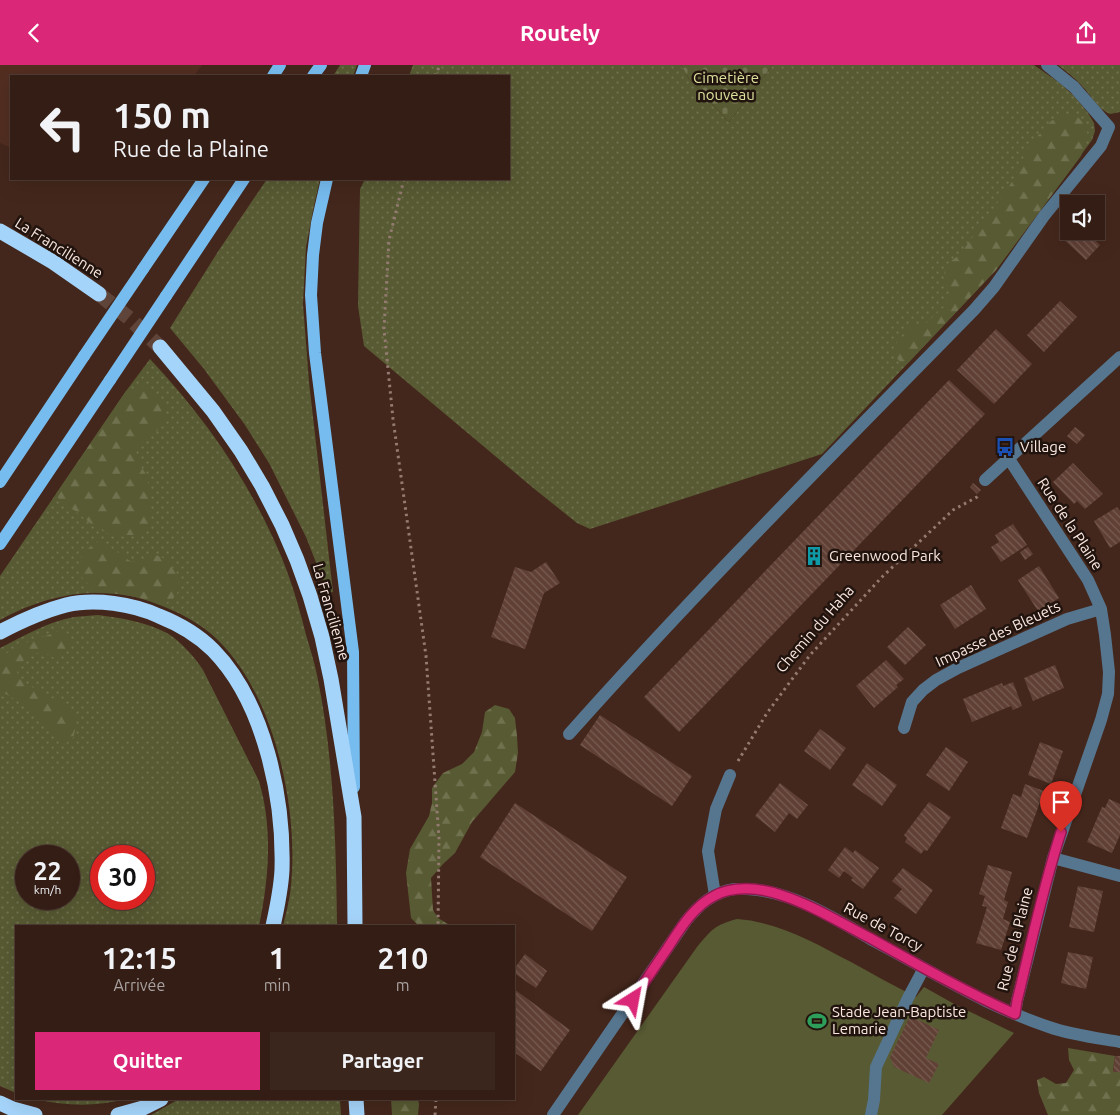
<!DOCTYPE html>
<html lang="fr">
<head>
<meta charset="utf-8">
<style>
	body { margin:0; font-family:Ubuntu,sans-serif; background:#3b261e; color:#f1f3f6; height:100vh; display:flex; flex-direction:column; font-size:19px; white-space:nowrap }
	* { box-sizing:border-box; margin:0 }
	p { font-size:16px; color:#a9a2a0 }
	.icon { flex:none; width:28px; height:28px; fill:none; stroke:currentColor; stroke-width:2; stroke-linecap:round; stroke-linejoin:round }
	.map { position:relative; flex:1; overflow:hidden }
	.side { position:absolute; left:15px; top:860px; width:500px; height:175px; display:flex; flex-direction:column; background:#331d15; border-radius:0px; box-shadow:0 5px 20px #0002,0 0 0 1px #4e3b34 }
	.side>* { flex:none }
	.guide { position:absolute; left:10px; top:10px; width:500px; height:105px; border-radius:0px; box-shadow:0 5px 20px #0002,0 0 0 1px #4e3b34; background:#331d15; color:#f1f3f6; overflow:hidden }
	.fabs { position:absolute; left:1060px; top:130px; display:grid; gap:10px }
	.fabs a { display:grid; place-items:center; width:45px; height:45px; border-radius:0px; background:#331d15; box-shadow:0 5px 20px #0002,0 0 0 1px #4e3b34; font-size:25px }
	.speed { position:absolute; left:15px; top:780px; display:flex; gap:10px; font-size:25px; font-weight:700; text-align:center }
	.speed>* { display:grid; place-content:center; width:65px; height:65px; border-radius:50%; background:#331d15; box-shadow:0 5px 20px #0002,0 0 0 1px #4e3b34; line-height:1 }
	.speed small { font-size:12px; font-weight:400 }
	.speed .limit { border:8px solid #d22; background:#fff; color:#111 }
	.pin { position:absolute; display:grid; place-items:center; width:42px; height:42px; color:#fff; margin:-51px -21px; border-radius:50% 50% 50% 0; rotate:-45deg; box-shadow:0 0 5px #0007 }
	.pin .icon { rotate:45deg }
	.me { position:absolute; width:55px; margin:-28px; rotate:34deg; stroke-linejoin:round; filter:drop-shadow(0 0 4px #0008) }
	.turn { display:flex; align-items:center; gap:18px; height:105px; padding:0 20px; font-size:22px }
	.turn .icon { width:65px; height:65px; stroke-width:2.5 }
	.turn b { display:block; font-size:35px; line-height:42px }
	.eta { display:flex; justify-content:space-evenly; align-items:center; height:85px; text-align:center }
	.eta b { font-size:30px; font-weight:600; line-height:35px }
	.primary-button { display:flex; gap:10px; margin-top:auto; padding:10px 20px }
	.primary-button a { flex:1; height:58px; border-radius:0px; background:#db2777; color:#fff; font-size:20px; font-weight:600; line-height:58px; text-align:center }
	.primary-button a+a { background:#3b261e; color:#f1f3f6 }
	header { display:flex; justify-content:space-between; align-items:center; height:65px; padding:0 20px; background:#db2777; color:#fff; font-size:22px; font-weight:600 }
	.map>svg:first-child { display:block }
	.built { fill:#522e21 }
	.grass { fill:url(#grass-dots); fill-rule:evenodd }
	.forest { fill:url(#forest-firs) }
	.cemetery { fill:url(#cemetery-stones) }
	.garden { fill:#575a32 }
	.building { fill:url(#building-back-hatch) }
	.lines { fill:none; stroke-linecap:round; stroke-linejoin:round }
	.highway-tunnel { stroke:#5f4439; stroke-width:15; stroke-dasharray:15 8; stroke-linecap:butt }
	.path { stroke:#947b72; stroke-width:3; stroke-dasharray:2.5 4; stroke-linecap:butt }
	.minor { stroke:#56768f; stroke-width:12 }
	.major { stroke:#77bcef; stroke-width:12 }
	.highway { stroke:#a5d4fa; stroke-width:15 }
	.major-bridge { stroke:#77bcef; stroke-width:12 }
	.route-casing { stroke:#8e194d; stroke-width:12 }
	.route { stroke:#db2777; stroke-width:9 }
	.labels { text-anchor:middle; stroke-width:5; stroke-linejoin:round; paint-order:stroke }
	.park-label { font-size:15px; fill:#dde39d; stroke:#21140f }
	.street-label { font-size:15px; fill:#fbe7e0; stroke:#21140f }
	.poi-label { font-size:15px; fill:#fbe7e0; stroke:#21140f; text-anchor:start }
</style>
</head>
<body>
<header><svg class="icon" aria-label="back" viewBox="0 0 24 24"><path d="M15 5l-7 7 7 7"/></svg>Routely<svg class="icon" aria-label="share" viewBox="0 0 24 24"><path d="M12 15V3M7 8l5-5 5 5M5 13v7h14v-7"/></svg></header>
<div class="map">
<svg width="1120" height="1050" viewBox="0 0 1120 1050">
	<defs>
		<pattern id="grass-dots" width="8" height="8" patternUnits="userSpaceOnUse" patternTransform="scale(1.25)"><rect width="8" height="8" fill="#575a32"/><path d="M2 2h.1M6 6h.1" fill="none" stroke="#70724f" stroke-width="1.8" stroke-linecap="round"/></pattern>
		<pattern id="forest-firs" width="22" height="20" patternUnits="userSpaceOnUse" patternTransform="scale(1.25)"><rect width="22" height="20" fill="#575a32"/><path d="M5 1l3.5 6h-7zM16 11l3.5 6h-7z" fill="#70724f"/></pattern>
		<pattern id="cemetery-stones" width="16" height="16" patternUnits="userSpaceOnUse" patternTransform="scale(1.25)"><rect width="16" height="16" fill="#575a32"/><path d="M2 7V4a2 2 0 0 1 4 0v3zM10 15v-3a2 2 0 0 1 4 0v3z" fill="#70724f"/></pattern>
		<pattern id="building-back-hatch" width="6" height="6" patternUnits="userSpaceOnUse" patternTransform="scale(1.25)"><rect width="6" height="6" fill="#604035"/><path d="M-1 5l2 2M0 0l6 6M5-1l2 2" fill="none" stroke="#785c52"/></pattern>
	</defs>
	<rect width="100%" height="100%" fill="#44271c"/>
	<path class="built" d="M0,0H202L194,11H11V83L0,78Z"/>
	<path class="grass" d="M340,0H357L353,11H333Z
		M413,0H681L689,14L729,57L773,0H1034L1061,19L1074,31L1088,48L1094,58L1095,66L1092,75L996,205L822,389L590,464L577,458L532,422L364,281L358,241L360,124L365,114H509V11H409Z
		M1058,0H1120V47L1110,49C1096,43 1092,31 1082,21C1075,13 1066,6 1058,0Z
		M267,114H320L313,145L306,182L303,239L309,317L333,527L328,528L306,472L269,398L245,360L204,304L170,263L219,185Z
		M150,294C203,350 247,413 278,484C290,511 299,541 306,570C310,583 314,596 317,610C334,692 336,777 337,861H283C286,848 290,834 291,820C299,741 273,621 210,568C194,555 176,546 157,539C105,518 48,528 0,555V511L126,326Z
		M98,550C121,553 146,557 167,568C181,577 194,591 203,605L259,716C273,764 269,813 259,861H16V1028L0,1021V583C24,571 47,557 74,552C82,551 90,551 98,550ZM26,791H69V834H26ZM101,791H144V834H101Z
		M35,1034H126C94,1042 67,1041 35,1034Z
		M179,1034H340L341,1050H151Z"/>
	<path class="forest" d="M1075,49C1092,66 1089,70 1081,91L996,205L908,298L902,299L896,292L897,276L910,261L925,259L944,242L951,229L945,216L944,202L960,189L981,161L1010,120L1019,103L1028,82L1051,56L1065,50Z
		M143,321L155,326L164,341L166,357C155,370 144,371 136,388L142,403L147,411L150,431L149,443L152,460L146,467L134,470H117L107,468L95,462L74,445L63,441L56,429L126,326Z
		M99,476L106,479L130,496H138L156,490L167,495L178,511L179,525L172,535L161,540C138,531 120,528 96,528L81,511L78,505L83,489L91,481Z
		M63,565L67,568L71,575C68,583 65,589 58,593L51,592L45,588H36L27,592L19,600L17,605L18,611L23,617L30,621L61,638L75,653L76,662L73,673L66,678L41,657L28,642L6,629H0V592L22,579Z
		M495,640L509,644L515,653L517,671L518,688L515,707L472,757L455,788L443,799L431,813L433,845L438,853L451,861H421L417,859L411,853L406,808L410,784L429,751L432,738V723L443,708L462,699L474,687L482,667L485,647Z
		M1068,983L1115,991L1113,1006L1120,1007V1050H1048L1039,1028L1037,1015L1044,1012L1056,1019L1066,1018L1074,1005L1069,995Z
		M391,1034H418L419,1039L418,1050H392Z"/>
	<path class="cemetery" d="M681,0H773L729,57L689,14Z"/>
	<path class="garden" d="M737,854C779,857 815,878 851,897C873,909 894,921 916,932L924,922L956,940L1014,968L942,1050H578L697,882C712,864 715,860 737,854Z"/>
	<path class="building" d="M1069,159V166H1085L1100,180L1086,195L1059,170Z
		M1060,236L1077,252L1044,287L1027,270Z
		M996,264L1032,299L994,339L957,305Z
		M949,315L985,349L679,667L644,632Z
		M1075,362L1085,370L1077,379L1067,371Z
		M1073,398L1103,429L1085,444L1077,436L1074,439L1053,417Z
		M973,418L981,425L977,429L970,422Z
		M1117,442L1120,446V477L1110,483L1094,456Z
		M1013,459L1027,480L1001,497L991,482L999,477L995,470Z
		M1028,482L1033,489L1025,495L1020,487Z
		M546,497L560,518L544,528L525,584L491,572L515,502L531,507Z
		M1039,501L1059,533L1038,546L1018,515Z
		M971,520L986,544L955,564L940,540Z
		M908,562L926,580L905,600L887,582Z
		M886,595L904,614L896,620L898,622L874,643L856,621Z
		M1055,600L1064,623L1033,636L1024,613Z
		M1013,617L1022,641L1013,645L1011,641L972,657L963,634L1002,618L1003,621Z
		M600,650L692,711L672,741L580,680Z
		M820,664L846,683L830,705L804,686Z
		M1040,677L1063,686L1051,719L1028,710Z
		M946,682L968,697L949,726L926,710Z
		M867,698L897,720L882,741L852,720Z
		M780,718L808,740L797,754L789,748L775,767L755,751Z
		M1025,719L1044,726L1027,773L1001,763L1013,729L1021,732Z
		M1109,734L1120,739V770L1112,788L1087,777L1102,742L1105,743Z
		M929,737L951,752L927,786L924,785L921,789L905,777L907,773L904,770Z
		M515,738L627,812L592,866L480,792Z
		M845,782L853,788L855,785L879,803L863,824L851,815L853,813L844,806L839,813L828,805Z
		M988,800L1012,807L1004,835L1008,837L1003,854L1010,857L1001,885L976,878L987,842L982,841L985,831L979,829Z
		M903,803L933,825L916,849L894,833L902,824L892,816Z
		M1078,821L1103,826L1094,867L1069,862Z
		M1068,887L1093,892L1086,924L1061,918Z
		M525,889L547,906L536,923L514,908V904Z
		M514,924L570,965L541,1006L514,987Z
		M910,951L939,965L926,993L939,999L929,1018L894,1002L890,992Z
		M1115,991H1120V1007H1113Z"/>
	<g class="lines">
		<path class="highway-tunnel" d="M99,229L129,253L160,282"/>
		<path class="path" d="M435,11L440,0
			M404,114L389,175L384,264L393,354L426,591L439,773L438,861
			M738,696L767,648L810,590L882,512L953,445L977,432L980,429
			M435,1050L436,1034"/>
		<path class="minor" d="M1047,0L1074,22L1109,62
			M1009,394L1088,515L1101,544L1105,570L1109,607L1108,629L1101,655L1053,793L1017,936L1015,949
			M985,415L1120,292
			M904,663L912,637L923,625L936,615L958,603L1067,554L1101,544
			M569,669C699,523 837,385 974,245L994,222L1044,151L1101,81L1109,62
			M1053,793L1120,811
			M715,830L708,786L716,744L730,710
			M553,1050L686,856C699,840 713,827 735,824C739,824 743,824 747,824C792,826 834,853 872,875C910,895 947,917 986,936C1007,946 1028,955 1049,962C1072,970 1097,973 1120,977
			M871,1050L874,1035L876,1002L908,933L924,903"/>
		<path class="major" d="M273,11L280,0
			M313,11L321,0
			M361,11L365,0
			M327,114L317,158L313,190L311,230L315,288L353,587L354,722
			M143,204L204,114
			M166,231L244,114
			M0,417L84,291
			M0,479L110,315"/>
		<path class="highway" d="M0,166L53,197L99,229
			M160,282L213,346L241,386L262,421L282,460L297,495L310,531L322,572L331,614L354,752L355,861
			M0,567C21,556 43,546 66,540C95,533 133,539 159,551C179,559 198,570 213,585C265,638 284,734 282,805C281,824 277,843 273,861
			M356,1034L357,1050
			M0,1038L13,1044L35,1050
			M118,1050L143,1043L161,1034"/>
		<path class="major-bridge" d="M84,291L143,204
			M110,315L166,231"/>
	</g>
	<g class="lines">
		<g class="route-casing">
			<path id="route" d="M633,935C644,918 655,901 667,884C680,864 693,842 714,831C733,820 761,823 781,830C812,840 841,858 870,873C918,900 966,927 1015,949L1017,936C1031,879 1043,822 1061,767"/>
		</g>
		<use href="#route" class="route"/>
	</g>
	<defs>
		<g id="bus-bare" transform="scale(1.5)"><path d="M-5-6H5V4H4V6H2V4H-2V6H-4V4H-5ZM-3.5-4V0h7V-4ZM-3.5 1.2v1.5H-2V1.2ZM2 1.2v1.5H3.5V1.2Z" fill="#1a4fb4" stroke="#21140f" stroke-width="2.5" paint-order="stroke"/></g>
		<g id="building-bare" transform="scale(1.5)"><path d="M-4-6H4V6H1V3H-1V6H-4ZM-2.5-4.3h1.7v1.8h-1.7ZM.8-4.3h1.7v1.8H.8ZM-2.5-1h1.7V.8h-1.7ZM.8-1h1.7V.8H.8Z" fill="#0f9aa8" stroke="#21140f" stroke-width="2.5" paint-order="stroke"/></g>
		<g id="stadium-bare" transform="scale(1.5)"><path d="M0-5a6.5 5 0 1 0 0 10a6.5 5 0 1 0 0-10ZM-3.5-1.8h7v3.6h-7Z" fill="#2e9e5b" stroke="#21140f" stroke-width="2.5" paint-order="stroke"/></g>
	</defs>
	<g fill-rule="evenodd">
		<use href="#bus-bare" x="1005" y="382"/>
		<use href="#building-bare" x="814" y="491"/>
		<use href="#stadium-bare" x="817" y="956"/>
	</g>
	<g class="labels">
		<g class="park-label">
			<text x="726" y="18">Cimetière<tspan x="726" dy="17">nouveau</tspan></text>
		</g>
		<g class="street-label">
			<text transform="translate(59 183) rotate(32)" y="5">La Francilienne</text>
			<text transform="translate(1070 459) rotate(57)" y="5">Rue de la Plaine</text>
			<text transform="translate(331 547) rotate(74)" y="5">La Francilienne</text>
			<text transform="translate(815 564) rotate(-49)" y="5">Chemin du Haha</text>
			<text transform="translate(998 569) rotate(-25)" y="5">Impasse des Bleuets</text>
			<text transform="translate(883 862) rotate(28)" y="5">Rue de Torcy</text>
			<text transform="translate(1015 874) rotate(-76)" y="5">Rue de la Plaine</text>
		</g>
		<g class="poi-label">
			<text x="1020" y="387">Village</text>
			<text x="829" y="496">Greenwood Park</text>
			<text x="832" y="952">Stade Jean-Baptiste<tspan x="832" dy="17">Lemarie</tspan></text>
		</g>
	</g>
</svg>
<div class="fabs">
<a><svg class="icon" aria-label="sound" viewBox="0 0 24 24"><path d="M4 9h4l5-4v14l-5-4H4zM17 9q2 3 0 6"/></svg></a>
</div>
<div class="speed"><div>22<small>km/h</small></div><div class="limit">30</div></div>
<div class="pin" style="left:1061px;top:767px;background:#d93025"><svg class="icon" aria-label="arrive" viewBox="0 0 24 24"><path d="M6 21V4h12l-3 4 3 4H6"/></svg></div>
<svg class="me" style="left:633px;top:935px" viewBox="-20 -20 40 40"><path d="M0-17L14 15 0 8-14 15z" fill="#db2777" stroke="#fff" stroke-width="4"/></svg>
<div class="guide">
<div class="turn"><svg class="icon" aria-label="left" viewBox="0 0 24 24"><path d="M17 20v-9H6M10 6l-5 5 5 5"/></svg><div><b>150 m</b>Rue de la Plaine</div></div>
</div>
<section class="side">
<div class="eta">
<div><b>12:15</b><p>Arrivée</p></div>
<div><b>1</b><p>min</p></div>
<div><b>210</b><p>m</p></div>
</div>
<div class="primary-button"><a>Quitter</a><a>Partager</a></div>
</section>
</div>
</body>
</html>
